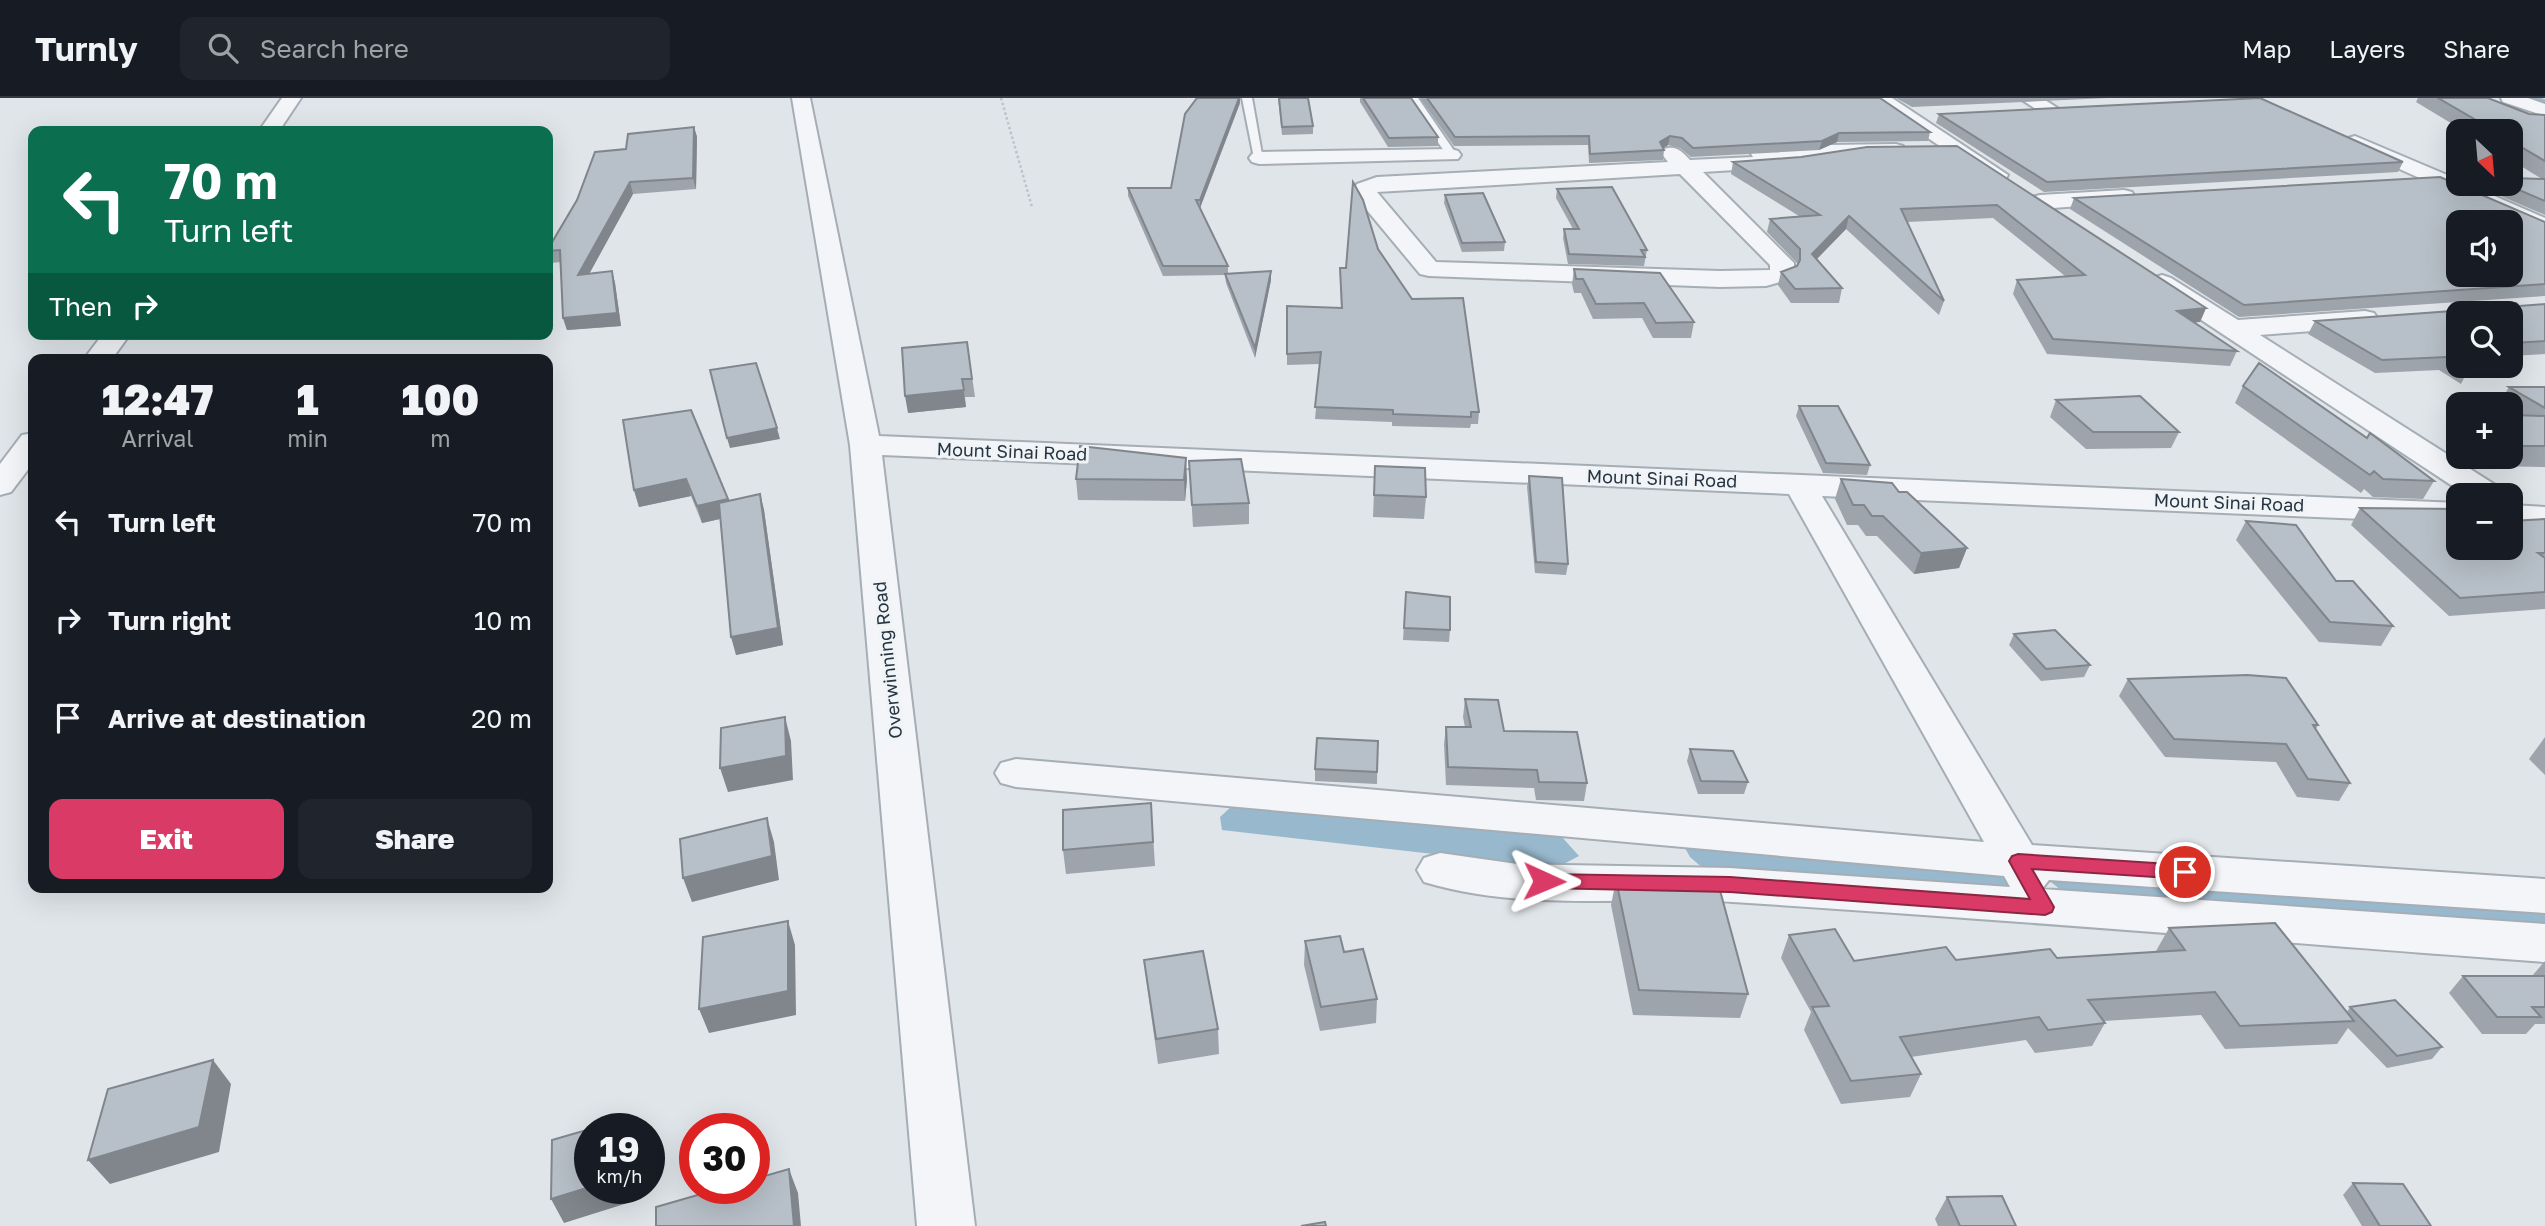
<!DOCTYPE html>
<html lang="en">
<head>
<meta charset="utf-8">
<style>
	body { margin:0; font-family:"Golos Text",sans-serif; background:#20242c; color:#f1f3f6; height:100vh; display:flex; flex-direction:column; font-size:26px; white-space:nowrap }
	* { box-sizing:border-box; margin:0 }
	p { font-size:23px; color:#9ea1a6 }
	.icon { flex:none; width:38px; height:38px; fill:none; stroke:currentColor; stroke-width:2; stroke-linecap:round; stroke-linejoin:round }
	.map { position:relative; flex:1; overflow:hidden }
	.panel { position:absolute; left:28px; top:256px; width:525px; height:539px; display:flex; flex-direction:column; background:#171b24; border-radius:14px; box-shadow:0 7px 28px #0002 }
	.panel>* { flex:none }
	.banner { position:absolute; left:28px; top:28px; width:525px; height:214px; border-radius:14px; box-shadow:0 7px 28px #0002; background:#0b6e4f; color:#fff; overflow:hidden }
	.needle { width:46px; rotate:154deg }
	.controls { position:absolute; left:2446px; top:21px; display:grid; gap:14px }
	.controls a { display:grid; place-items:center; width:77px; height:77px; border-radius:14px; background:#171b24; box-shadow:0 7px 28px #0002; font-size:35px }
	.speed { position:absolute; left:574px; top:1015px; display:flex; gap:14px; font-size:35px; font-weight:700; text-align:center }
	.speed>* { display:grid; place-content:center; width:91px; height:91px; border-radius:50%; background:#171b24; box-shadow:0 7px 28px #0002; line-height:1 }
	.speed small { font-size:18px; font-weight:400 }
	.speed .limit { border:10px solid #d22; background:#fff; color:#111 }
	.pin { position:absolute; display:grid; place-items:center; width:60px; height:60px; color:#fff; margin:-30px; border:4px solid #fff; border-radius:50%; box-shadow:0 2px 7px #0007 }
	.me { position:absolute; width:77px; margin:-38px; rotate:91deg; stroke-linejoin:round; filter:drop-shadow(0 0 5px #0008) }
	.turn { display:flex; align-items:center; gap:24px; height:147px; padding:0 21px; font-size:32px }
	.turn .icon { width:91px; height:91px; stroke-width:2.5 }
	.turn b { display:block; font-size:49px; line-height:60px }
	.then { display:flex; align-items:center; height:66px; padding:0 21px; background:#0003; gap:14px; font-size:26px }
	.eta { display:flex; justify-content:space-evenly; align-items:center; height:119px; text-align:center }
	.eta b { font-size:42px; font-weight:800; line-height:49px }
	.button { display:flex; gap:14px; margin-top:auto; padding:14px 21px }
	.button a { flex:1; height:80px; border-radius:14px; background:#d93b66; color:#fff; font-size:28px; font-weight:800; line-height:80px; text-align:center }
	.button a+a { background:#20242c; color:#f1f3f6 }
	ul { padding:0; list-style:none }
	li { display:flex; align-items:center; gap:21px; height:98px; padding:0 21px }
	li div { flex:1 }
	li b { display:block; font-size:26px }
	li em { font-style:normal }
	header { display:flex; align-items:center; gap:42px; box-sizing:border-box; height:98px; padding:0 35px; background:#171b24; border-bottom:2px solid #363941 }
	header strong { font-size:33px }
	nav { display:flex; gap:38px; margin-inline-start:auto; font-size:24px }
	.search { width:490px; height:63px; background:#20242c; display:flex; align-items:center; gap:18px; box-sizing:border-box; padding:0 24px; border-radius:14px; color:#9ea1a6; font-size:26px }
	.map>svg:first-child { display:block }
	.water { fill:#98b8cd }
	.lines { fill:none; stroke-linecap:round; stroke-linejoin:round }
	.stream { stroke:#98b8cd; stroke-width:7 }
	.service-casing { stroke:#a5adb5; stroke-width:4 }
	.minor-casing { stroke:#a5adb5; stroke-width:4 }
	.tertiary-casing { stroke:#a5adb5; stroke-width:4 }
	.path { stroke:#bec3c9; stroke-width:2.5; stroke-dasharray:2.5 2.5; stroke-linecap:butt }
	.service { fill:#f3f5f8; fill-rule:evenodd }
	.minor { fill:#f3f5f8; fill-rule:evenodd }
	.tertiary { fill:#f3f5f8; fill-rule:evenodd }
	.wall { fill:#9da4ac }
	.shaded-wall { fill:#80868c }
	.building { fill:#b7bfc8; stroke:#80868c; stroke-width:2; fill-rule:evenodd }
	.route { fill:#d93b66; stroke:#8d2642; stroke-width:2 }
	.labels { text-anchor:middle; stroke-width:6; stroke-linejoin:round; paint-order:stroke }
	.street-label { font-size:18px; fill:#273543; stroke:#f0f4f7 }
</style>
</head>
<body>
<header>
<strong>Turnly</strong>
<div class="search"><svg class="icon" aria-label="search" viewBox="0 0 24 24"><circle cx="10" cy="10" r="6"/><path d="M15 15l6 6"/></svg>Search here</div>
<nav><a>Map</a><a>Layers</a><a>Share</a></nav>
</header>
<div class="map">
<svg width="2545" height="1128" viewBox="0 0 2545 1128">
	<rect width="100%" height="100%" fill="#e0e5ea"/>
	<path class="water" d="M1232,708L1561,738L1579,758L1556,770L1222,732L1220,719Z
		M1703,746L1991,773L2009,782L2011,793L1705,772L1690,759L1685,750Z
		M2058,778L2545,808V828L2062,793L2051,784Z"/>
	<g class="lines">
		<path class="stream" d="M2531,0L2545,5"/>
		<g class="service-casing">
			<path id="service" d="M1242,0H1252L1263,62L1254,60Z
				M1408,0H1418L1457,57L1456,59H1448Z"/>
		</g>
		<g class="minor-casing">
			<path id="minor" d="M282,0H301L279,33H259Z
				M792,0H810L879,338L2459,405V425L1822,398L2032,747L2545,781V815L2049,782L2042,791L2545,826V864C2274,844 2004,821 1733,804C1631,798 1523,814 1424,784L1417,772L1424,760L1440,755L1517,766L1730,770L2010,789L2004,778L1016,689L1001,685L995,675L1001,665L1016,661L1984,744L1789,396L882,357L975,1128H917L850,347Z
				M1870,0H1892L2008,77L2005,82H1989Z
				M2019,0H2042L2059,11L2056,15H2042Z
				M2355,38L2459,82V86H2467L2545,120V136L2348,48L2345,44L2348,40Z
				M1896,46L1903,48L1906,52L1903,56L1793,60L1796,63L1792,67L1785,69L1703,74L1794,165V176L1791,181L1766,188L1720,189L1429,178L1420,176L1361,105L1354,91L1357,86L1377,79L1668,64L1661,55L1664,51C1677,47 1682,54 1690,62L1753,59L1750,54L1753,50L1760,48ZM1680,76L1770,167V172L1720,173L1436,164L1377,94Z
				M1451,51L1458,53L1461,57L1458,61L1259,66L1252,64L1249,60L1252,56L1259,54Z
				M2124,92L2132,94L2135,99L2132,104L2040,111L2032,109L2029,104L2032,99L2040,97Z
				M2162,177L2171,180L2238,222L2365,213L2374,215L2378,221L2374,227L2365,229L2260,237L2500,390L2504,397H2466L2153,190L2149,185L2153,180Z
				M103,236H130L112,261H84Z
				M33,335V365L11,394L0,397V366L22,337Z
				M2511,407L2545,409V429L2511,427Z"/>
		</g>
		<g class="tertiary-casing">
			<path id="tertiary" d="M2501,0H2528L2545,6V18L2503,4Z"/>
		</g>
		<path class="path" d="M1001,0L1032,109"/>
		<use href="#service" class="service"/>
		<use href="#minor" class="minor"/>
		<use href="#tertiary" class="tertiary"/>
	</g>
	<path class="wall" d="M1278,0H1308L1313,28V36L1282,37Z
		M1360,0H1411L1438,39V48L1388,49L1360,4Z
		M1420,0H1880L1930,34L1928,43L1837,44L1819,52L1691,59L1680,50L1668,47L1663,51L1664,52L1663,62L1589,65L1588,47L1454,48Z
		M1896,0H2108L1912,9Z
		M2418,0H2488L2529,16L2545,17V117L2487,92L2490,86H2511L2542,81L2511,62V33H2464L2416,4Z
		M1240,5L1200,110L1228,168V176L1271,182L1255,260L1226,185L1225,177L1163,178L1128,98V90H1171Z
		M1939,16L2403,64L2398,74L2044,94L1936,25Z
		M694,29L697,39L696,91L633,96L589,176L612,173L615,185L621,228L567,232L563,220L561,164L551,165L548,156V151L626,51Z
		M1957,48L2206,210L2200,224H2194L2237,253L2230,268L2047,256L2013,196L2017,182L2065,178L1993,120L1907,124L1944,203L1939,217L1846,131L1817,161L1842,190L1839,205H1791L1778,187L1781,174L1797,168V165L1767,134L1770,121L1799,118L1731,76L1733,64Z
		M1557,91L1647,152L1644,168L1568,166L1563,140L1564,131H1573L1556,100Z
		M1445,97L1505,144L1504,153L1462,154L1444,105Z
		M2074,100L2545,124V198L2239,219L2070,111Z
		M1378,151L1479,314L1478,326H1471L1470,330L1392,328V324L1315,321L1320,266L1287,267V208L1341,210L1340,170H1346Z
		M1574,171L1694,224L1691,240H1653L1642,220L1593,221L1581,195H1574L1572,186Z
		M2469,205L2519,208L2545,206V256L2511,258V215H2459V268H2468V272L2461,286L2439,272L2375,275L2308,236L2315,223L2465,212Z
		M967,244L975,299H965L966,309L908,315Z
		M2243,288L2367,340L2434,383L2423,401L2373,399L2364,391L2361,395L2235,305Z
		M2509,289H2545V369L2492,368L2480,359H2511V306H2499Z
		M2056,302L2179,334L2171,350L2086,351L2050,319Z
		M1799,308L1870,367L1867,377L1823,375L1796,318Z
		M623,322L729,403L760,396L764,412L783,547L736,557L720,421L702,425L691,398L639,409L634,392Z
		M2459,326V342L2452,337Z
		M1189,363L1249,405V426L1193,429Z
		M1375,368L1426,399L1424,421L1373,419Z
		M1529,378L1568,466L1566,477L1535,475L1527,389Z
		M1076,381H1187L1185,403L1078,402Z
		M1841,381L1899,394L1967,450L1959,470L1914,476L1877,438H1866L1858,427H1847L1835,401Z
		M2360,410L2459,450L2545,421V511L2449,518L2351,427Z
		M2246,423L2336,483L2393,528L2381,548L2319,544L2236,442Z
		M1406,494L1450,532L1449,544L1403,542Z
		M2014,536L2090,567L2084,579L2041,583L2009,547Z
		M2128,581L2318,627L2316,631L2350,685L2339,703L2297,699L2276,664L2165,659L2119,598Z
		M1465,601L1504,633L1587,685L1584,703L1536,702L1534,690L1446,687L1444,646L1446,629H1465L1463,619Z
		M2545,639V677L2529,661Z
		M1378,643L1377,686L1315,683V671Z
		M1690,651L1748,684L1744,696H1698L1687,663Z
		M1151,705L1155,768L1066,776L1063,752Z
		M1616,782L1748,896L1740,920L1633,917L1611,807Z
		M2169,830L2347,914L2350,909L2442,949L2432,961L2387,970L2348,930L2337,946L2225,951L2201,917L2104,923L2105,925L2092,948L2035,955L2026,942L1911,959L1921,976L1910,999L1841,1006L1804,932L1811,914L1781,860L1789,837L1854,863L2057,860L2156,854V853Z
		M1305,843L1344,854L1377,901L1376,925L1320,933L1304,867Z
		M1144,862L1218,931L1219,956L1158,966L1147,887Z
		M2545,863V926H2535L2526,936H2482L2449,895L2463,878H2532Z
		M2353,1085L2431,1128H2362L2343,1097Z
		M1947,1099L2016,1128H1938L1935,1121Z"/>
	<path class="shaded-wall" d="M1239,0H1240V5L1200,110V102Z
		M694,29L697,39L696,91L693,80Z
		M1839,35L1837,44L1819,52L1822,43Z
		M1670,38L1668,47L1659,53L1660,44Z
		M630,84L633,96L582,189L578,177Z
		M1849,118L1846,131L1809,169L1812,156Z
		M612,173L615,185L621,228L567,232L563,220Z
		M1271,173V182L1255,260V250Z
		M2206,210L2200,224L2171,227L2177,213Z
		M962,281L966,309L908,315L905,298Z
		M777,330L780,341L730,350L727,340Z
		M1186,360L1187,381L1185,403L1184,382Z
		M686,381L691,398L639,409L634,392Z
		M760,396L764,412L783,547L736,557L731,539Z
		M728,401L733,418L702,425L697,408Z
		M1967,450L1959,470L1914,476L1921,455Z
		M785,619L791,643L793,682L728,694L720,670Z
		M767,720L774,744L779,782L692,804L683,780Z
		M788,823L795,847L796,917L709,935L699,911Z
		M213,962L231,986L219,1054L110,1086L88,1062Z
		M789,1071L798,1095L801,1128H794Z
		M590,1089V1090H634V1103L564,1125L551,1101Z"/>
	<path class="building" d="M1197,0H1239L1200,102H1196L1228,168H1163L1128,90H1171L1185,16Z
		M1279,0H1308L1313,28L1282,29Z
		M1363,0H1411L1438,39L1389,40Z
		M1427,0H1880L1930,34L1839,35L1822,43L1693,50L1682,40L1670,38L1660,44L1664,52L1590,56L1589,38L1455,39Z
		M2260,0L2403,64L2047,84L1939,16Z
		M2438,0H2488L2529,16L2545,17V63L2511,43V33H2495Z
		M694,29L693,80L630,84L578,177L612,173L617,215L563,220L560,152L548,153V151L577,102L595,54L626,51L628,36Z
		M1957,48L2206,210L2177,213L2237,253L2053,241L2017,182L2085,177L1997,107L1901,111L1944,203L1849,118L1812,156L1842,190L1795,191L1781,174L1797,168L1800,162V151L1770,121L1820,117L1733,64L1801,59L1867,49Z
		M2440,79L2545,124V186L2244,207L2074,100ZM2459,124H2511V177H2459Z
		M2511,80L2545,81V103L2505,86H2511Z
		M1353,84L1363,102L1378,151L1412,201L1463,200L1479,314H1471V319L1393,316V312L1315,309L1321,254L1287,256V208L1342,210L1340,170H1346Z
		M1612,89L1647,152H1641L1645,159L1569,156L1564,131H1579L1557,91Z
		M1483,95L1505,144L1462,145L1445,97Z
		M1574,171L1660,175L1694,224L1656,225L1644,205L1596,206L1583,181H1576Z
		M1271,173L1255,250L1225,176Z
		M2469,205H2516L2519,208L2545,206V243L2511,245V215H2459V266L2446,259L2382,262L2315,223L2466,212Z
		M967,244L972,281H962L964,292L905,298L902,250Z
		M756,265L777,330L727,340L710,272Z
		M2259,265L2367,340L2370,335L2434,383L2383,381L2374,373L2370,377L2243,288Z
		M2461,268H2468V272Z
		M2509,289H2545V310Z
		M2140,298L2179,334H2093L2056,302Z
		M1799,308H1838L1870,367L1826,365Z
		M691,312L728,401L697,408L686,381L634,392L623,322Z
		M2511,317L2545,318V348H2511Z
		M1080,348L1186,360L1184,382L1076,381Z
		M1241,361L1249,405L1192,407L1189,363Z
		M1375,368L1425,370L1426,399L1374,397Z
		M1529,378L1562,380L1568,466L1536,464Z
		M1841,381L1892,385L1899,394H1907L1967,450L1921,455L1883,418H1872L1864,407H1853Z
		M760,396L778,530L731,539L719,405Z
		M2360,410L2459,411V450H2511V423L2545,421V455H2538L2545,460V494L2460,500Z
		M2246,423L2296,427L2336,483H2353L2393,528L2330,524Z
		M1406,494L1450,499V532L1404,530Z
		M2055,532L2090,567L2046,571L2014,536Z
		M2247,577L2286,580L2318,627H2313L2350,685L2308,681L2286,646L2174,641L2128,581Z
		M1465,601L1498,602L1504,633L1577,634L1587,685L1539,684L1537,672L1448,669L1446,629H1471Z
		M785,619L786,658L720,670L721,630Z
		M1317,640L1378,643L1377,674L1315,671Z
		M1690,651L1733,653L1748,684L1701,683Z
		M1151,705L1153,744L1063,752V712Z
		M767,720L772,758L683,780L680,741Z
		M1616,782L1718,785L1748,896L1639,892Z
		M788,823V893L699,911L703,839Z
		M2275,825L2354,923L2240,928L2215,894L2088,902L2105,925L2048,932L2039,919L1900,939L1921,976L1851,983L1812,909L1829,908L1789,837L1835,831L1854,863L1946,849L1956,862L2050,851L2057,860L2185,852L2169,830Z
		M1340,838L1344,854L1363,851L1377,901L1321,909L1305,843Z
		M1203,853L1218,931L1156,941L1144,862Z
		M2463,878H2545V909H2532L2541,919H2497Z
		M2395,902L2442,949L2397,958L2350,909Z
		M213,962L199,1029L88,1062L108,991Z
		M621,1022V1031H590Z
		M590,1031V1089L551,1101L552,1042Z
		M789,1071L794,1128H656V1109L722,1090H754V1081Z
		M2353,1085L2403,1086L2431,1128H2380Z
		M2002,1098L2016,1128H1960L1947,1099Z
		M1325,1124L1326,1128H1301Z"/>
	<path class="route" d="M2018,756L2185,767L2191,769L2194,774L2191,779L2185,781L2032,771L2054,809L2052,814L2045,817L1730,794L1544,790L1537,788L1534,783L1537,778L1544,776L1730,779L2030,801L2009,763L2012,758Z"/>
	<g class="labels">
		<g class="street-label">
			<text transform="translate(1012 354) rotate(2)" y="6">Mount Sinai Road</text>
			<text transform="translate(1662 381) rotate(2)" y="6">Mount Sinai Road</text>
			<text transform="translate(2229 405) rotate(2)" y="6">Mount Sinai Road</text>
			<text transform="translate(888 562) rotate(-96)" y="6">Overwinning Road</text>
		</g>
	</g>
</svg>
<div class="controls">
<a><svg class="needle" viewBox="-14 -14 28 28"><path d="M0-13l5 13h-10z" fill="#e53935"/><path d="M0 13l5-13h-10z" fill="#9ea1a6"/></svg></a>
<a><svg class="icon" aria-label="sound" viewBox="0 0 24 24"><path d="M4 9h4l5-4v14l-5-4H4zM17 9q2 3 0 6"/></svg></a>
<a><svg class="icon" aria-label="search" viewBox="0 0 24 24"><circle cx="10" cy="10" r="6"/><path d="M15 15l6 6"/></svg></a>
<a>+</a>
<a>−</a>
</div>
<div class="speed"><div>19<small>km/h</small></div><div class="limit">30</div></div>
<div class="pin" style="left:2185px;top:774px;background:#d93025"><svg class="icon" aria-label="arrive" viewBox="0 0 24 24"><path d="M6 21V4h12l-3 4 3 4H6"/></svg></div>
<svg class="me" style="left:1544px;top:783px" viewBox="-20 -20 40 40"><path d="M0-17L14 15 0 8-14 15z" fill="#d93b66" stroke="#fff" stroke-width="4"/></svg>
<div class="banner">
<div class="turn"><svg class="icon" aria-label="left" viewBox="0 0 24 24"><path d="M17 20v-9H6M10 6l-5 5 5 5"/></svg><div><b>70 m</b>Turn left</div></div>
<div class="then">Then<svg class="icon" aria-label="right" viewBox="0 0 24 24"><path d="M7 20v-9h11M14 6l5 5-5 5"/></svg></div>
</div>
<section class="panel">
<div class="eta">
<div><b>12:47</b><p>Arrival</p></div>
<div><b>1</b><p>min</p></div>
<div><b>100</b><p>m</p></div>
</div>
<ul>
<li><svg class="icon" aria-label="left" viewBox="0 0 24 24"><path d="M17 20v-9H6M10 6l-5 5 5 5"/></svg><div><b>Turn left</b></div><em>70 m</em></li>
<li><svg class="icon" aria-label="right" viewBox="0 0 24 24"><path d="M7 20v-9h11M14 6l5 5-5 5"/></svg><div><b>Turn right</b></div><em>10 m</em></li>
<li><svg class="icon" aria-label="arrive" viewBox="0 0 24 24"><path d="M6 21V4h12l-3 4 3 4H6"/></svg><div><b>Arrive at destination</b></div><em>20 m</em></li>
</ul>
<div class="button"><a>Exit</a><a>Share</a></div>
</section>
</div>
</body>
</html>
